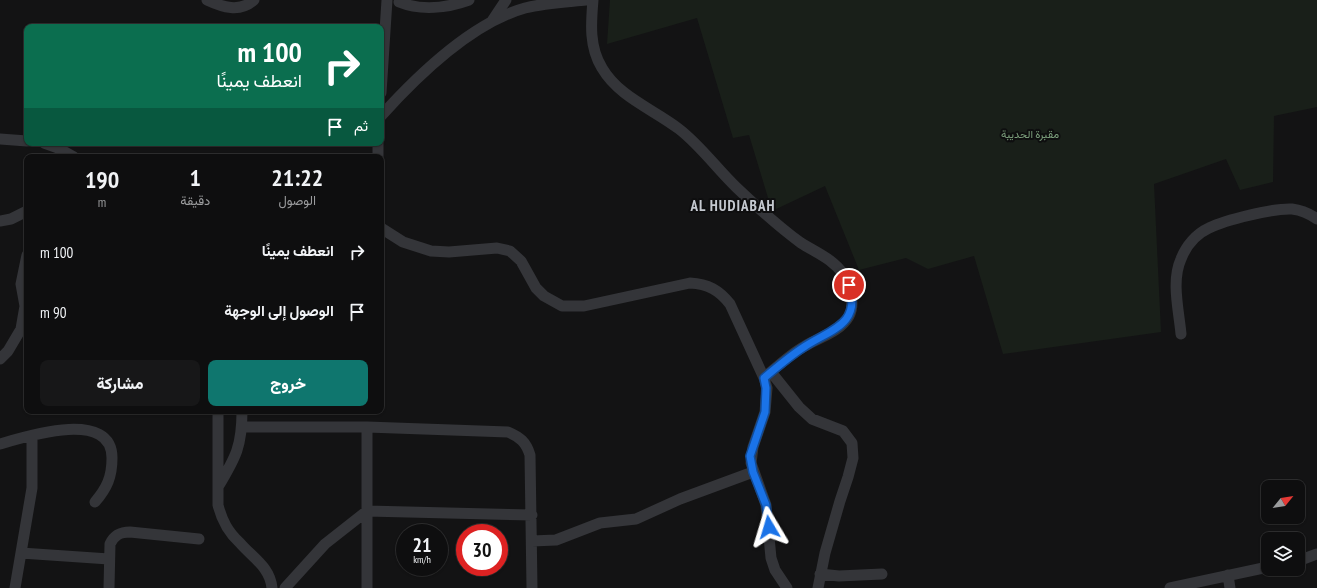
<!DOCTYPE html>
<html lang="ar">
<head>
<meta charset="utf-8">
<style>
	body { margin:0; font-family:"PT Sans Narrow",Vazirmatn,sans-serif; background:#171718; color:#f1f3f6; direction:rtl; height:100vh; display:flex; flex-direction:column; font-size:15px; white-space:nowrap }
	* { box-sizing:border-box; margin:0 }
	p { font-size:13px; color:#9b9c9e }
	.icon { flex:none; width:22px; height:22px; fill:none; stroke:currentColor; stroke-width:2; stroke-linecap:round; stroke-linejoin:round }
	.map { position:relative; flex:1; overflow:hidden; direction:ltr }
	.panel { position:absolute; left:24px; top:154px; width:360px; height:260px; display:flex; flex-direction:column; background:#0e0e0f; border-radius:8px; box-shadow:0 1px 3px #0004,0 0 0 1px #2e2e2f; direction:rtl }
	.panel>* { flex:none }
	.hud { position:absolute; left:24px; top:24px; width:360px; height:122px; border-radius:8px; box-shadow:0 1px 3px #0004,0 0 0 1px #2e2e2f; direction:rtl; background:#0b6e4f; color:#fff; overflow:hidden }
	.needle { width:26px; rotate:60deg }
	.tools { position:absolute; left:1261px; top:480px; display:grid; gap:8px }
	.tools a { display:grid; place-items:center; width:44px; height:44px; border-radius:8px; background:#0e0e0f; box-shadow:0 1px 3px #0004,0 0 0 1px #2e2e2f; font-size:20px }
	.speed { position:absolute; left:396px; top:524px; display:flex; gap:8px; font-size:20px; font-weight:700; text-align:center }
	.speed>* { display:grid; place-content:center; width:52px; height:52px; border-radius:50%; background:#0e0e0f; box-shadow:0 1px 3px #0004,0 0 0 1px #2e2e2f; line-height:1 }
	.speed small { font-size:10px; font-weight:400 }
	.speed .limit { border:6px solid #d22; background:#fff; color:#111 }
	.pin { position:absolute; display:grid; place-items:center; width:34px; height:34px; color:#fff; margin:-17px; border:2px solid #fff; border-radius:50%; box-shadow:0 1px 4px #0007 }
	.me { position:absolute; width:44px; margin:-22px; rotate:353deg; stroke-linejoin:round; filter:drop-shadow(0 0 3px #0008) }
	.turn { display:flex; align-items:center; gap:14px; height:84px; padding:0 16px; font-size:18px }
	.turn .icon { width:52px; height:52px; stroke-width:2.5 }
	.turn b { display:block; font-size:28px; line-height:34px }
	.then { display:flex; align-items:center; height:38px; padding:0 16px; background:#0003; gap:8px; font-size:15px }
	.eta { display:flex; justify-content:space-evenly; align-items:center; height:68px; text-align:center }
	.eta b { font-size:24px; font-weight:800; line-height:28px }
	.cta { display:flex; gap:8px; margin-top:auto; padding:8px 16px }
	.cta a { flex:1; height:46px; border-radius:8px; background:#0f766e; color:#fff; font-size:16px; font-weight:800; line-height:46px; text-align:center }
	.cta a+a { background:#171718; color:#f1f3f6 }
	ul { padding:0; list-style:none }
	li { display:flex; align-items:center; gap:12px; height:60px; padding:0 16px }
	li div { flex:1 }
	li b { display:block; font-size:15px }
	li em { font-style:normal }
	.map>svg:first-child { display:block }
	.green { fill:#191f19 }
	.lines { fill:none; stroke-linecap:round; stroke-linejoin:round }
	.minor { stroke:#343539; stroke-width:11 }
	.route-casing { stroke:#114b97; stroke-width:10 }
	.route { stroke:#1a73e8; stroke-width:7 }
	.labels { text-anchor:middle; stroke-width:4; stroke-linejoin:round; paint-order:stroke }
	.park-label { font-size:11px; fill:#7c9f7c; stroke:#0e0e0f }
	.district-label { font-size:15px; font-weight:bold; letter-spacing:1px; fill:#c5c9d0; stroke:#0e0e0f }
</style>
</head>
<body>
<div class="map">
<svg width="1317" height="588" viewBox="0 0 1317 588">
	<rect width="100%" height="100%" fill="#131314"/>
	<path class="green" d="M610,0H1317V107L1274,116L1273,182L1240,190L1226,159L1154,184L1161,332L1003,354L974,256L928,269L906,258L859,270L825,186L772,211L749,135L733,138L697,18L607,44Z"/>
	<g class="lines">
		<path class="minor" d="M207,0C222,7 240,13 254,0
			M593,0C591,23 589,47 602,68C619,97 653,109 679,129C701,146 717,169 737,188C756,206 779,227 801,243C817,253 833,259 844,275C851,284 855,305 849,316C840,332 820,337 805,346C790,354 777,367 764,378
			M399,2C421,11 447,8 469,0
			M492,21L506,0
			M381,93L387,0
			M381,116C418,75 471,23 525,8C545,3 566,2 586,0
			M0,139L27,141
			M44,143L58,148L74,157
			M378,157V143
			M0,221L11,219L27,211
			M381,228L403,242L431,251L449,252L497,248L510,251L521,261L536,288L544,296L562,306H584L690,283C708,284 719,290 730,304L764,378L767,388L765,412L753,447L751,463L766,505L771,558L775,570L787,588
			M1181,334C1179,311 1171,281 1181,259C1186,246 1196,234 1209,228C1225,220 1274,208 1292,209C1300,210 1310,214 1317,219
			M0,359L8,351L21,329L25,306L21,284L27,255
			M771,372L799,407L812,419L843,431L852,443L853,458L848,477L840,501L825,553L818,588
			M218,411V505C222,521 228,532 240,543C253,558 270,567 272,588
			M242,427H367L508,432C520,437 526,442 530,455L532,588
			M367,427V588
			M0,444C27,436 112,409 112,458C112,477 107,488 95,502
			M218,487C236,457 242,446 242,411
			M532,541L556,540L600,523L636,519L680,499L753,472
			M21,553L109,559
			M1298,561L1317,554
			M820,574L839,576L882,574
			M1228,575L1230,588
			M15,588L32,488V436
			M109,588L110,544C114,535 120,532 130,532L199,539
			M285,588L325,544L367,511L532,515
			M1170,588L1268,567"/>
	</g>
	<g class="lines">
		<g class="route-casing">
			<path id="route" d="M769,527L766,505L753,472L750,456L765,412L766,388L764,378C777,367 790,356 804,347C829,330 862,325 849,285"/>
		</g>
		<use href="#route" class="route"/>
	</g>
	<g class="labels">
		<g class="park-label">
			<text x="1030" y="138">مقبرة الحديبة</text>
		</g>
		<g class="district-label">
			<text x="733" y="211">AL HUDIABAH</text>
		</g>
	</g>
</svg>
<div class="tools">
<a><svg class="needle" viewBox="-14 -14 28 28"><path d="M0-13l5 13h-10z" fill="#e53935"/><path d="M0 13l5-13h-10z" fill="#9b9c9e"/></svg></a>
<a><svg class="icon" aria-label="layers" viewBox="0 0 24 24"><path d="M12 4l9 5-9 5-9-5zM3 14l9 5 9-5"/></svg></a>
</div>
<div class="speed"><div>21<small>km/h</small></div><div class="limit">30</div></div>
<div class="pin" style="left:849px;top:285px;background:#d93025"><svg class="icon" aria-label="arrive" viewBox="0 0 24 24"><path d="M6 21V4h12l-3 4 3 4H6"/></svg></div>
<svg class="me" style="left:769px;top:527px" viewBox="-20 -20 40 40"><path d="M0-17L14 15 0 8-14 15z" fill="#1a73e8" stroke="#fff" stroke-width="4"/></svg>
<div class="hud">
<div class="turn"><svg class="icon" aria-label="right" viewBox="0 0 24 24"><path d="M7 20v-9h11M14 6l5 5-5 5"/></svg><div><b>100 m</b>انعطف يمينًا</div></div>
<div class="then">ثم<svg class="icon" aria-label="arrive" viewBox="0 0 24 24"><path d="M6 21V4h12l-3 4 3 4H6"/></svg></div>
</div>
<section class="panel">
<div class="eta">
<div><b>21:22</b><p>الوصول</p></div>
<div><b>1</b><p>دقيقة</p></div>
<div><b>190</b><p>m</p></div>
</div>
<ul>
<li><svg class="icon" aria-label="right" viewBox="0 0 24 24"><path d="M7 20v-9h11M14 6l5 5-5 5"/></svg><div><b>انعطف يمينًا</b></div><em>100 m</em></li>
<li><svg class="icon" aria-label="arrive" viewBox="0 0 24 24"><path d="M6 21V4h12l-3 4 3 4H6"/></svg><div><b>الوصول إلى الوجهة</b></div><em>90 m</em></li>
</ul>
<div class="cta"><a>خروج</a><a>مشاركة</a></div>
</section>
</div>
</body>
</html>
